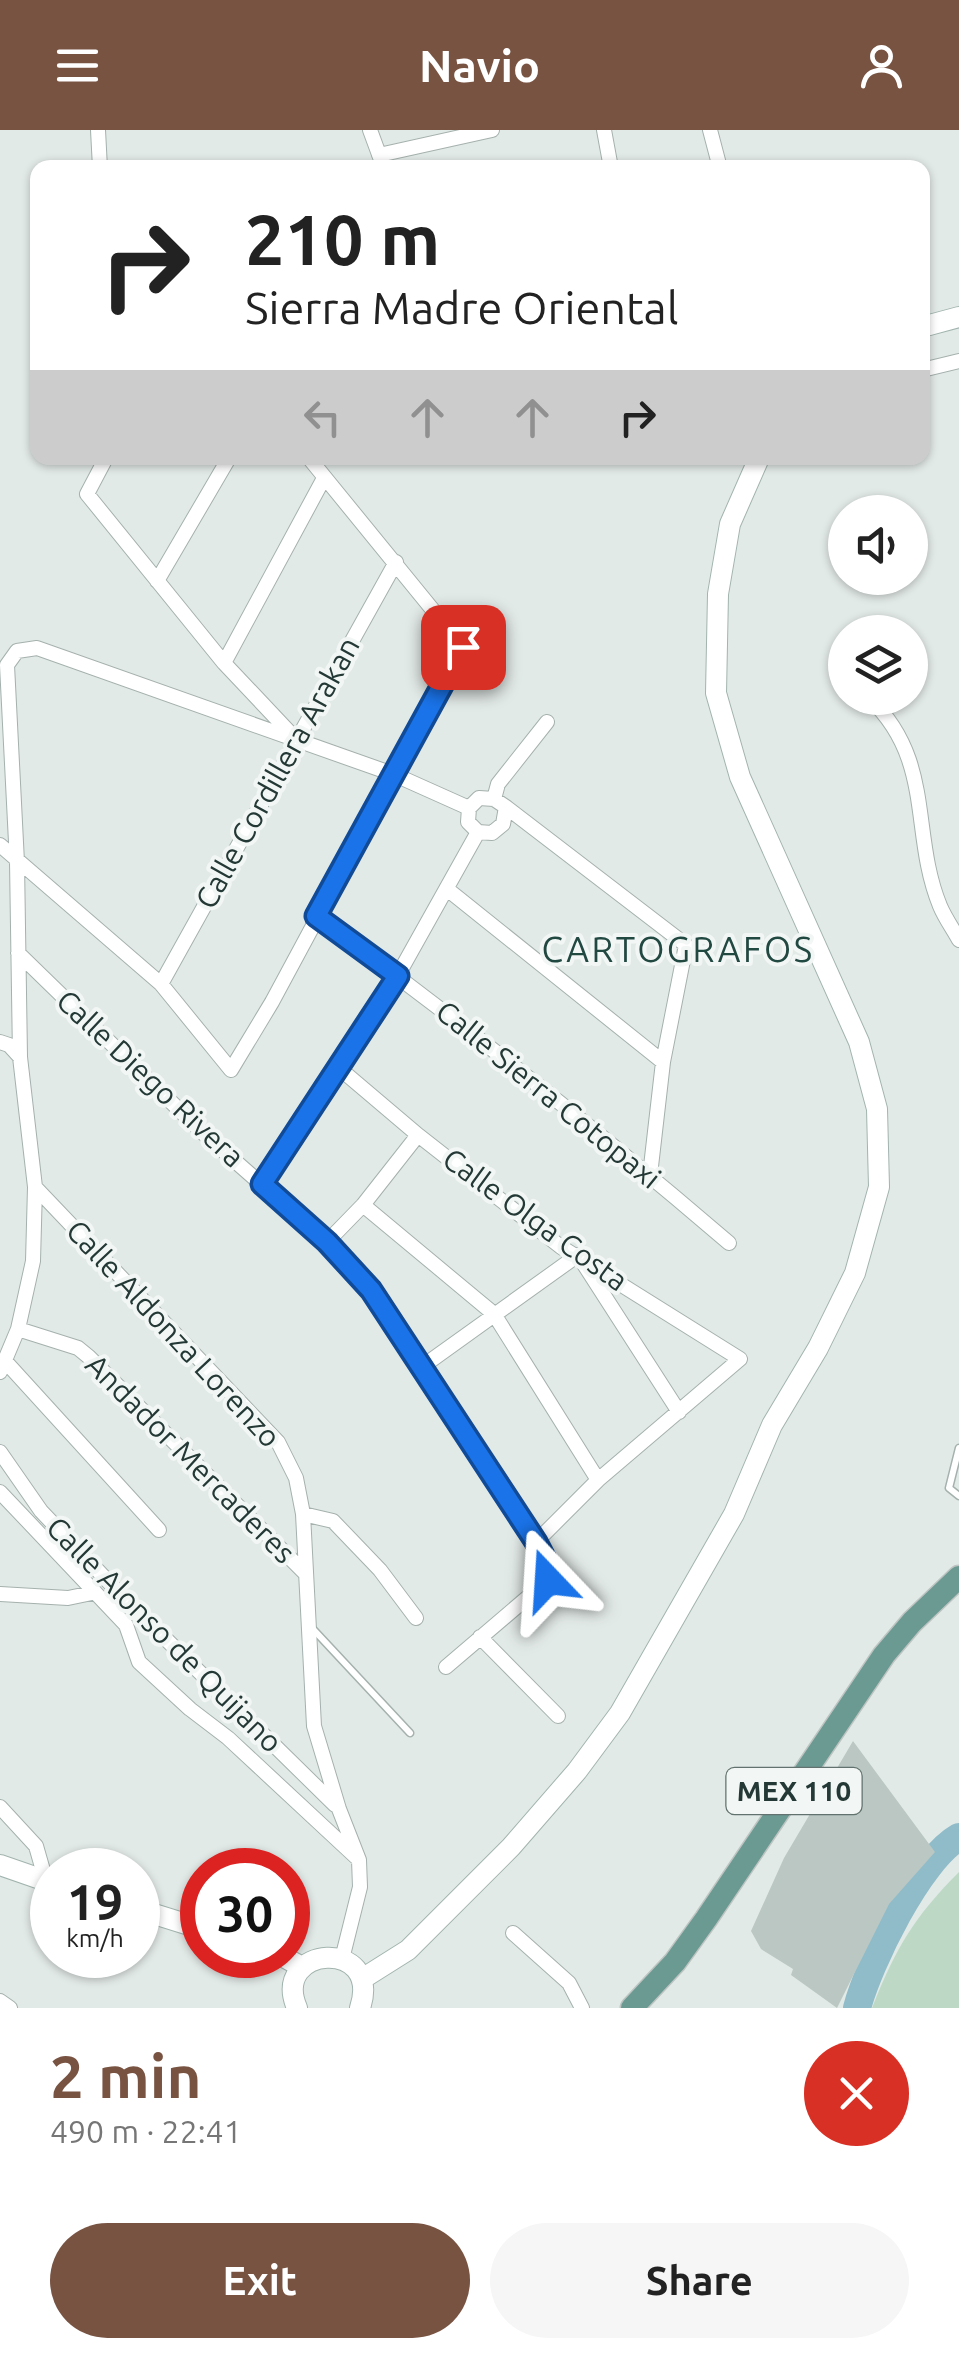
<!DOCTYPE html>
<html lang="en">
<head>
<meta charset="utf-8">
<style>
	body { margin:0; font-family:Ubuntu,sans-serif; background:#f6f6f6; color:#222; height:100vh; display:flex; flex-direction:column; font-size:38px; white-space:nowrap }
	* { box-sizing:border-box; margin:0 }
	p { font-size:32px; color:#767676 }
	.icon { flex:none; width:55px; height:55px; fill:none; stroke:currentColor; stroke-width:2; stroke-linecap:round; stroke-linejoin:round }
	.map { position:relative; height:1878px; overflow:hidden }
	.drawer { display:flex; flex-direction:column; background:#fff; flex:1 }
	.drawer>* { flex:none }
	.guide { position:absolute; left:30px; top:30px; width:900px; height:305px; border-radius:20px; box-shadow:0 2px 8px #0004; background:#fff; color:#222; overflow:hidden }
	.buttons { position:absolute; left:828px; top:365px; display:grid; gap:20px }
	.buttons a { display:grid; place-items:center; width:100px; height:100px; border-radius:50%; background:#fff; box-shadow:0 2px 8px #0004; font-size:50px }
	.speed { position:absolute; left:30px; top:1718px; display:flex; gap:20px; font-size:50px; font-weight:700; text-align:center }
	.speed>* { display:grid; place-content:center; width:130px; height:130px; border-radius:50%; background:#fff; box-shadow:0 2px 8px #0004; line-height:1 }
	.speed small { font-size:25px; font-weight:400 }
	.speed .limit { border:15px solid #d22; background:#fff; color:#111 }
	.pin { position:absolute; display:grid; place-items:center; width:85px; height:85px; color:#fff; margin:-42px; border-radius:20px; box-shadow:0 5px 15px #0006 }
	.me { position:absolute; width:110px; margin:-55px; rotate:340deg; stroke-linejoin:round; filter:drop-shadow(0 0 8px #0008) }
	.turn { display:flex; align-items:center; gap:35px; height:210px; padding:0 50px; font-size:45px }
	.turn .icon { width:130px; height:130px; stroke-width:2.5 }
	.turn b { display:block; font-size:70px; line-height:85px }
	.lanes { display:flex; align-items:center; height:95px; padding:0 50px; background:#0003; justify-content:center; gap:50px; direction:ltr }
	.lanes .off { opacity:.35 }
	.round { display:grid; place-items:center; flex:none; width:105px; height:105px; border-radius:52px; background:#f6f6f6 }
	.headline { display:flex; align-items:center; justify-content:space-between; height:170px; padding:0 50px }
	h1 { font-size:60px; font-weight:600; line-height:75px; color:#785342 }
	.action { display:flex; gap:20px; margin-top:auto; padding:20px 50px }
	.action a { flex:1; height:115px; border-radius:60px; background:#785342; color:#fff; font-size:40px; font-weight:600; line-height:115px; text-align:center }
	.action a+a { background:#f6f6f6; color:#222 }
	header { display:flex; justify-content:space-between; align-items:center; height:130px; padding:0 50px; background:#785342; color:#fff; font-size:45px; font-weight:600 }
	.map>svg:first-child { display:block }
	.green { fill:#bdd9c6 }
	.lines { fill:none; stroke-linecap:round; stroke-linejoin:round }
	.river { stroke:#90bcc9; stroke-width:28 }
	.building { fill:#bac7c3 }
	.lane-casing { stroke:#a5b1ae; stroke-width:9 }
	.street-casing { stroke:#a5b1ae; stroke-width:16 }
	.secondary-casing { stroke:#a2b4af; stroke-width:22 }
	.primary-casing { stroke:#bdc4c2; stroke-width:25 }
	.lane { stroke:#fff; stroke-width:6 }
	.street { stroke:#fff; stroke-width:14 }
	.secondary { stroke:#fff; stroke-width:20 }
	.primary { stroke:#6b9a92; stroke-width:22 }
	.route-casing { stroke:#114b97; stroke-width:25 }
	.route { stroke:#1a73e8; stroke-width:18 }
	.labels { text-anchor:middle; stroke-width:8; stroke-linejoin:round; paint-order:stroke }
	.shield { fill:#f2f7f5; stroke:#62726f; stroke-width:2.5 }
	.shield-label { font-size:28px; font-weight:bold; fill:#243935 }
	.street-label { font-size:30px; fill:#243935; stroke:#f2f7f5 }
	.quarter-label { font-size:35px; letter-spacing:2.5px; fill:#224842; stroke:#f2f7f5 }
</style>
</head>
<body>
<header><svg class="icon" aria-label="menu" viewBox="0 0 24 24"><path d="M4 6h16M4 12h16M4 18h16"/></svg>Navio<svg class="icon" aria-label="person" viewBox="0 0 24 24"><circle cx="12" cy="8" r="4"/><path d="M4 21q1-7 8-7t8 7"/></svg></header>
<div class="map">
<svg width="959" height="1878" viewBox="0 0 959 1878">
	<rect width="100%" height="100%" fill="#e2eae7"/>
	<path class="green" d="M959,1742V1878H872C895,1819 914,1787 959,1742Z"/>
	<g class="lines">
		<path class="river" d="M857,1878C869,1833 919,1730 959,1707"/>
	</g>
	<path class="building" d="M853,1611L935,1722L889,1774L837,1878L791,1845L793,1839L761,1819L751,1801L784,1728Z"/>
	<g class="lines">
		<g class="lane-casing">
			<path id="lane" d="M959,1318L949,1358L959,1366
				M312,1498L410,1603"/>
		</g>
		<g class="street-casing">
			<path id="street" d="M98,0L100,38
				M370,0L384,38
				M604,0L611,38
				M710,0L720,38
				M379,25L492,0
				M922,240L959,231
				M106,328L87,364L224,533L292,605
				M157,451L229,328
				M839,532L845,540
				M224,533L324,348
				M869,568C935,630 910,703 940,776C945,788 953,799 959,810
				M479,668L494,669L506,677L503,694L492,703L478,702L468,692L469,678Z
				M494,669L498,654L547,592
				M506,677L686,815L663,932L650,1045
				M0,715L161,854L231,940L272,872L463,517L309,328
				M447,759L663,932
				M316,786C458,890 596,999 729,1113
				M18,823L202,1002L327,1112L371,1161L536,1412L549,1437L548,1450L446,1537
				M161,854L396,432
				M0,912L9,915L20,927
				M339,938L418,1005L561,1117L740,1229L598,1350L536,1412
				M262,1054L398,845L478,702
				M35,1057L278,1312L296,1348L303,1384L314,1596L339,1679L359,1730L360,1757L342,1829
				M363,1075L494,1184L598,1350
				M327,1112L363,1075L418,1005
				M18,1199L78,1218L89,1227L304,1442
				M5,1231L159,1400
				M419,1239L578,1125L679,1282
				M0,1242L18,1199L33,1131L35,1057L20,927L17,732L7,535L17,521L37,518L393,644L469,678
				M0,1322L41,1381L124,1468L335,1675
				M0,1362L126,1495L139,1532L190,1579L228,1608L356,1727
				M303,1384L333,1391L380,1440L416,1488
				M0,1464L68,1468L92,1463
				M480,1507L558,1586
				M0,1677L36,1716L46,1751
				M513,1803L569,1853L582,1878
				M0,1871L10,1878"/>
		</g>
		<g class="secondary-casing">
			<path id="secondary" d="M922,197L959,187
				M0,1735L52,1753
				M138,1779L202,1799
				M280,1825L302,1837
				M362,1849L408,1820L511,1717L577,1641L620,1583L734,1384L772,1295L818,1218L855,1143L879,1057L877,979L859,912L740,647L716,563L718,464L730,394L759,328
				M297,1878C270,1815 383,1807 360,1878"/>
		</g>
		<g class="primary-casing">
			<path id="primary" d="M632,1878L675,1832L706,1789L884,1525L912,1492L959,1447"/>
		</g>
		<use href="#lane" class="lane"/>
		<use href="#street" class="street"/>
		<use href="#secondary" class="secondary"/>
		<use href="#primary" class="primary"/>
	</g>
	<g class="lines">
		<g class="route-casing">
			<path id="route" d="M463,517L316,786L398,846L262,1054L327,1112L371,1160L536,1412L549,1437L548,1450"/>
		</g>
		<use href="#route" class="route"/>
	</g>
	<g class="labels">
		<rect class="shield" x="726.5" y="1638" width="135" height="46" rx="8"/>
		<g class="shield-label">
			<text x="794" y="1671">MEX 110</text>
		</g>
		<g class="street-label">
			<text transform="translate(278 643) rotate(-61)" y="10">Calle Cordillera Arakan</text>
			<text transform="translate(150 949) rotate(43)" y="10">Calle Diego Rivera</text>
			<text transform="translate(548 965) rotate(39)" y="10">Calle Sierra Cotopaxi</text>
			<text transform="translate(535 1090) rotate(36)" y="10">Calle Olga Costa</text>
			<text transform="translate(173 1204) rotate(47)" y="10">Calle Aldonza Lorenzo</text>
			<text transform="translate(190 1329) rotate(45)" y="10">Andador Mercaderes</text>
			<text transform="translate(164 1505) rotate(45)" y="10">Calle Alonso de Quijano</text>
		</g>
		<g class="quarter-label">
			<text x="678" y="832">CARTOGRAFOS</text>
		</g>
	</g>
</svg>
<div class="buttons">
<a><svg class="icon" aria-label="sound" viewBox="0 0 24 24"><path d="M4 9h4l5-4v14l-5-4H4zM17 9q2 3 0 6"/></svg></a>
<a><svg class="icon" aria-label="layers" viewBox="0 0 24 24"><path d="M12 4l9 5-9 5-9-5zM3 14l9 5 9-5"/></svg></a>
</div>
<div class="speed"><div>19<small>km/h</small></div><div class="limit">30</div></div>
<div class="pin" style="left:463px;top:517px;background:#d93025"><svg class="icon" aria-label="arrive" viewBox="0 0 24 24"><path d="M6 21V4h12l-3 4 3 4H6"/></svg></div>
<svg class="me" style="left:548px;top:1450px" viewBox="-20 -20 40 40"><path d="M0-17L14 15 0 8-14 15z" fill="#1a73e8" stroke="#fff" stroke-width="4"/></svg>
<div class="guide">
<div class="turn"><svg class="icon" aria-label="right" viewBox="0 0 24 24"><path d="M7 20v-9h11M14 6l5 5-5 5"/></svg><div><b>210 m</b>Sierra Madre Oriental</div></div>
<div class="lanes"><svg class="icon off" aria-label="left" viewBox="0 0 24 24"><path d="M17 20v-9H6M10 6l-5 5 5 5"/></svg><svg class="icon off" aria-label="ahead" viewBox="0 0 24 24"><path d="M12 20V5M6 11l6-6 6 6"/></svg><svg class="icon off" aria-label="ahead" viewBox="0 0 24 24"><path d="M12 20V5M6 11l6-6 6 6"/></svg><svg class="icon" aria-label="right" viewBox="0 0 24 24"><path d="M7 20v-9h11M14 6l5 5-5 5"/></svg></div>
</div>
</div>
<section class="drawer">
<div class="headline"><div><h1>2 min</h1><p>490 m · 22:41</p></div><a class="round" style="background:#d93025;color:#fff"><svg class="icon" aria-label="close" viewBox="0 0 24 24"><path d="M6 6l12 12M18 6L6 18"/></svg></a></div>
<div class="action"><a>Exit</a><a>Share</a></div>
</section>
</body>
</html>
